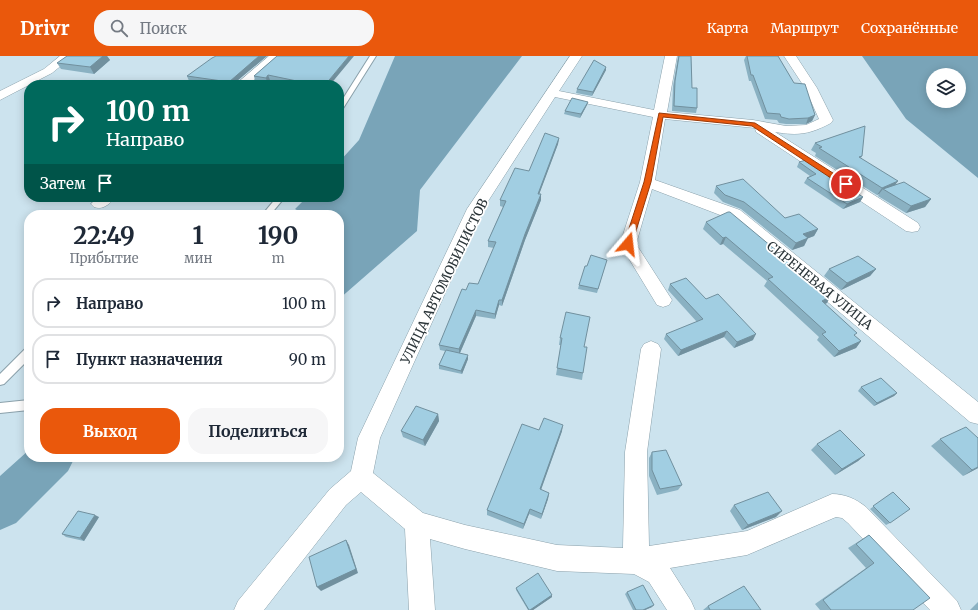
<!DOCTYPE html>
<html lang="ru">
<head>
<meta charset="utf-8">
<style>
	body { margin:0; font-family:Merriweather,serif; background:#f6f6f7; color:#1f2937; height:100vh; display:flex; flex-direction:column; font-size:15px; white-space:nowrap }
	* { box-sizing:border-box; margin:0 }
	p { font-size:13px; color:#747a83 }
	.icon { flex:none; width:22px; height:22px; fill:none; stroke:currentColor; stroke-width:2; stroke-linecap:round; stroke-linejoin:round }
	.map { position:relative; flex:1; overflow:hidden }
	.sheet { position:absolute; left:24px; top:154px; width:320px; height:252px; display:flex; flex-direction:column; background:#fff; border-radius:16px; box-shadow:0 2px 10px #0003 }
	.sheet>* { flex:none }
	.guide { position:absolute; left:24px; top:24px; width:320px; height:122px; border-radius:16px; box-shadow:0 2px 10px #0003; background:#00695c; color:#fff; overflow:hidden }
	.tools { position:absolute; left:926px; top:12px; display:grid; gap:8px }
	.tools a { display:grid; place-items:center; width:40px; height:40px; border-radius:50%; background:#fff; box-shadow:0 2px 10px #0003; font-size:20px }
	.pin { position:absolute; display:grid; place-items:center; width:34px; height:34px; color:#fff; margin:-17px; border:2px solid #fff; border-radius:50%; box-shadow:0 1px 4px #0007 }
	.me { position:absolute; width:44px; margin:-22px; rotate:17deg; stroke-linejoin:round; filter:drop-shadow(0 0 3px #0008) }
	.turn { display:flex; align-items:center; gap:14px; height:84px; padding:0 16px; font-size:18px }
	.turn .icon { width:52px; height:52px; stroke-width:2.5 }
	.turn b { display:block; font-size:28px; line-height:34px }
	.then { display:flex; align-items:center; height:38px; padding:0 16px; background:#0003; gap:8px; font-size:15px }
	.eta { display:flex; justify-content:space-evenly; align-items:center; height:68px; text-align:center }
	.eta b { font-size:24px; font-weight:700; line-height:28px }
	.button { display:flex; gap:8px; margin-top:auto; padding:8px 16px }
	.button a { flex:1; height:46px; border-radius:16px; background:#ea580c; color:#fff; font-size:16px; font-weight:700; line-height:46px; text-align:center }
	.button a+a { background:#f6f6f7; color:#1f2937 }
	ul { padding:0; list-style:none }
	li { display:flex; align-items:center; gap:12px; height:50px; margin:0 8px 6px; padding:0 8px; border:2px solid #e0e1e3; border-radius:16px }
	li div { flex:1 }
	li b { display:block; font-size:15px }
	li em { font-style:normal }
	header { display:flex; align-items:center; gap:24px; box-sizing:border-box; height:56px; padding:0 20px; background:#ea580c; color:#fff }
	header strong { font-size:19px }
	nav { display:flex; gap:22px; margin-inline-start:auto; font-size:14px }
	.search { width:280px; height:36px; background:#f6f6f7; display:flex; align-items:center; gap:10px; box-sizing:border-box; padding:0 14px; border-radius:16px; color:#747a83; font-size:15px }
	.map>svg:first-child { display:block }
	.water { fill:#79a4b8; fill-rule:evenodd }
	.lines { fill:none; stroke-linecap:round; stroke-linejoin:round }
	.river { fill:#79a4b8; fill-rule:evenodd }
	.service-casing { stroke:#8ba1ab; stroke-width:2 }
	.minor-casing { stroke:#8ba1ab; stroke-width:1 }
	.service { fill:#fff; fill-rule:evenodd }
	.minor { fill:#fff; fill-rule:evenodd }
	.wall { fill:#8ab1c2 }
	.shaded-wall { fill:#71909e }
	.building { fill:#a1cee2; stroke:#71909e }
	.route { fill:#ea580c; stroke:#983908 }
	.labels { text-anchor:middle; stroke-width:3.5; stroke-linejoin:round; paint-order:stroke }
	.street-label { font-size:13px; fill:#2b3539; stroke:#fff }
</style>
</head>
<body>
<header>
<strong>Drivr</strong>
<div class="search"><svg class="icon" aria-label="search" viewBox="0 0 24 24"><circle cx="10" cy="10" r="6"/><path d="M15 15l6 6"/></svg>Поиск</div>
<nav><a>Карта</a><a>Маршрут</a><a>Сохранённые</a></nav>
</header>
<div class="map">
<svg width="978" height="554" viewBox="0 0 978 554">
	<rect width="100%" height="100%" fill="#cce3ee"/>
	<path class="water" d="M395,0H522L420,134L417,175L339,243V159H306L295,153L307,141H339V106L359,84Z
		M862,0H978V122L906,63ZM933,19H959V45H933Z"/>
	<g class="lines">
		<path class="river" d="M29,394V401H75L68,415L16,467L0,474V420Z"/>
		<g class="service-casing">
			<path id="service" d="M370,0H376L342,54L339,56V49Z
				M277,141H285L270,159H262Z
				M29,292V303L4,328L0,329V318L25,293Z
				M29,344V354L0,357V347Z"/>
		</g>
		<g class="minor-casing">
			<path id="minor" d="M60,0H73L52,17L0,44V35L44,13Z
				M269,0H282L248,29H235Z
				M570,0H582L559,35L654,54L665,0H677L667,56L753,64L786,70L806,69L819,63L805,32L784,0H796L817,32L833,64L831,67C810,78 799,80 775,76L918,167L920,171L918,175L912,176L906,175L756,76L755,72L665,63L655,124L740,154L978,346V368L970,366L728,162L652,133L636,188L672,244L669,249L663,251L657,249L620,188L640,126L653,61L555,41L483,153L380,382L373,417L423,457L465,469L557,489L623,492L625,396L641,293L644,288L651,285L658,288L661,293L647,396L649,490L747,475L832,438C845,438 856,443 866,451L957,545L961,554H930L848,467L842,462L836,461L747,499L670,512L691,545L695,554H667L649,526L634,518L557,515L465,493L430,483L435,554H409L405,473L361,436L346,449L264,554H234L238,545L330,433L351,415L358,382L467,153Z
				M98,141H115C109,149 103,154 94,151L91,148Z"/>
		</g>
		<use href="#service" class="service"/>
		<use href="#minor" class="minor"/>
	</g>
	<path class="wall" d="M67,0H107L110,4L94,18L61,13L57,7Z
		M267,0L232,29H218L189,25L187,20Z
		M277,0L330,29H293L270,24L267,27L255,25L254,20Z
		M678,0H691L692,32L697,52L696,57L672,55L673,30Z
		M746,0H778L794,27L815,59L812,65L806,68H786L779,67L777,64L765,63L751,25H749L744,4Z
		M606,11V14L592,40L576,37L577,33Z
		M588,46L587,49L580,62L564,58L565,55Z
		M559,82L558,88L539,138H541V144L525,184L502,250L499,249L495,263L476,260L460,297L468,303L462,318L439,313V309L445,295L440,294L439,289L466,234L478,228L494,192L488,191V185L503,151L500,150V144L529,115Z
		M815,87L862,100L861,102L895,128L931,143L925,151L906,157L878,140L879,138L877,139L815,100L816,97L811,94Z
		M799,106L863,141L860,146L843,153L804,127L807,122L810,120L797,111Z
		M716,130L785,162L818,173L814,180L808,182L804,190L792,194L741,153L723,146L714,137Z
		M146,141H156L155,142Z
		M706,166L827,247L825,248L855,280L861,285L856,292L834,301L817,284L819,281L764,230L767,225L723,188L720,189L703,173Z
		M606,207L597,237L578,233L579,229Z
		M829,213H876L870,220L841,234L824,220Z
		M670,228L706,243L753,284L734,292L724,281L678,300L664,283L666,278L697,266L668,234Z
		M560,282L584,291L583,317L582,324L556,319L561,289H559Z
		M861,331L897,337L894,340L874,350L858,335Z
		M438,358L439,365L425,390L403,381L401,375Z
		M539,374L562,375L541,434L549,437L548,443L541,463L529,458L523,473L487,459V454Z
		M978,382V412L963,420L931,390L940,383Z
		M817,388L865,399L858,405L835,419L811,394Z
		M652,396L682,429L678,434L657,439L649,420V402Z
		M893,436L890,467L886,469L870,453Z
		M734,449L776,461L742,474L730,455Z
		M99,461L84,485L66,481L62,478Z
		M869,479L913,554H820L815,548L866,512L848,492Z
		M516,532L552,541L533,554H528L516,534Z
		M627,536L652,551L645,554H633L625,538Z
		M978,546V554H970Z
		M708,550L761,554H703Z"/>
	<path class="shaded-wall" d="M103,0H107L110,4L94,18L90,11Z
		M259,0H267L232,29H230L229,26Z
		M349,0H354L330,29H325Z
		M606,11V14L592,40L593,36Z
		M268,19L270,24L267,27L266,22Z
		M588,46L587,49L580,62L581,58Z
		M815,59L812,65L806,68L808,62Z
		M559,82L558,88L537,144L538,138Z
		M898,125L893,132L883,133L879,138L877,139L882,132Z
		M541,138V144L525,184L502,250V244L525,178Z
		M863,141L860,146L843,153L847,148Z
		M931,143L925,151L906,157L911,150Z
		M818,173L814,180L799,186L803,178Z
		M726,181L723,188L720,189L723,182Z
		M808,182L804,190L792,194L796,187Z
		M876,213L870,220L841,234L847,227Z
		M831,240L827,247L817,251L822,245Z
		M499,244V249L495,263V258Z
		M476,254V260L459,299V293Z
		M727,275L724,281L678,300L681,294Z
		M756,278L753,284L734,292L737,286Z
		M861,285L856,292L834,301L839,295Z
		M468,299V303L462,318L461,315Z
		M897,337L894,340L874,350L877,347Z
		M438,358L439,365L425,390L423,384Z
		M563,369L562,375L539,439L540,433Z
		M865,399L858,405L835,419L842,413Z
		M978,411V412L963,420L972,414Z
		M549,437L548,443L541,463L542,458Z
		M530,453L529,458L523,473L524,468Z
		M782,455L776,461L742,474L748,469Z
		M95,459L99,461L84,485L80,482Z
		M346,484L349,489L358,517L321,535L317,531Z
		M552,539V541L533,554H530Z
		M654,549L652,551L645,554H643Z"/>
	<path class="building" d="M67,0H103L90,11L57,7Z
		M216,0H259L229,26L187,20L212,2Z
		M277,0H349L325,29H316L268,19L266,22L254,20Z
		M679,0H691L692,32H697V52L674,50L675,25Z
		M747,0H778L794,27L805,28L815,59L808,62L789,63L781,61L780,58L767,57L753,19H751Z
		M594,4L606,11L593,36L577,33Z
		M572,42L588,46L581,58L565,55Z
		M865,70L862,100L859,101L898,125L882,132L819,92L822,91L815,87Z
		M545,77L559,82L538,138H541L525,178L502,244H499L495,258L476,254L459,293L439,289L462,233L466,234L469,227L478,228L496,186L488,185L506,145L500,144L515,112L529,115Z
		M806,104L863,141L847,148L807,122L816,118L799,106Z
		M743,123L785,162L799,158L818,173L803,178L808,182L796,187L744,146L725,139L716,130Z
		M904,126L931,143L911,150L883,133Z
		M728,156H730L831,240L822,245L857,277L854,279L861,285L839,295L822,278L826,276L768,223L773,221L726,181L723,182L706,166Z
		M591,199L607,204L598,233L579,229L585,210H587Z
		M858,200L876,213L847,227L829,213Z
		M686,222L706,243L718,238L756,278L737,286L727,275L681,294L666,278L703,263L670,228Z
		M566,256L590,261L584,291H587L583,317L557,312L562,282H560Z
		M446,294L468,299L461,315L439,309Z
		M881,322L897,337L877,347L861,331Z
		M416,350L438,358L423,384L401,375Z
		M544,362L563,369L540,433L549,437L542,458L530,453L524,468L487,454L522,368L539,374Z
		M966,371L978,382V411L972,414L940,383Z
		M840,374L865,399L842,413L817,388Z
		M666,394L682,429L660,433L652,414V396Z
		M768,436L782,455L748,469L734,449Z
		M893,436L910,453L890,467L873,450Z
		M78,455L95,459L80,482L62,478Z
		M869,479L930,542L913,554H831L823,544L874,507L856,488Z
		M346,484L356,513L317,531L309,501Z
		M538,517L552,539L530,554H529L516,532Z
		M643,529L654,549L643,554H636L627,536Z
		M744,530L761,554H710L708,550Z"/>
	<path class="route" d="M659,57L755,67L850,128L849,130H843L752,70L663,61L651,126L632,188L628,191L626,190L624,188L644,126Z"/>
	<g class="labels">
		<g class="street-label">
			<text transform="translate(444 225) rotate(-64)" y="5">УЛИЦА АВТОМОБИЛИСТОВ</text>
			<text transform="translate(820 229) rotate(39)" y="5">СИРЕНЕВАЯ УЛИЦА</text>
		</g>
	</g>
</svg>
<div class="tools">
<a><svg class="icon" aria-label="layers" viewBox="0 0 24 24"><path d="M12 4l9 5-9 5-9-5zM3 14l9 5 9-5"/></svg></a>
</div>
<div class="pin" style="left:846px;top:128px;background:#d93025"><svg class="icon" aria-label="arrive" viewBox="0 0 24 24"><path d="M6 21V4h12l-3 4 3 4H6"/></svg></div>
<svg class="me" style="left:628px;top:188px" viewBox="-20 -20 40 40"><path d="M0-17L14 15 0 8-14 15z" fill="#ea580c" stroke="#fff" stroke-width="4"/></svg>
<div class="guide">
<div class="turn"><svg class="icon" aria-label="right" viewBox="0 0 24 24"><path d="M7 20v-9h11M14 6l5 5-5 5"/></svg><div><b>100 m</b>Направо</div></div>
<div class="then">Затем<svg class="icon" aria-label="arrive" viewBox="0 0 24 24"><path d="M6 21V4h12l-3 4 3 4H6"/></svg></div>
</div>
<section class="sheet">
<div class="eta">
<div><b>22:49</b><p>Прибытие</p></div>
<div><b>1</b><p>мин</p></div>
<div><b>190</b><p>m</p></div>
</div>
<ul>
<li><svg class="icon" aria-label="right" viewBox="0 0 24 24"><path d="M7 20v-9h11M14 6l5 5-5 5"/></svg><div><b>Направо</b></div><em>100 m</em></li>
<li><svg class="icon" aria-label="arrive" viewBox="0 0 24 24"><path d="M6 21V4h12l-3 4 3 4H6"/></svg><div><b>Пункт назначения</b></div><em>90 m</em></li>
</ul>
<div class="button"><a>Выход</a><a>Поделиться</a></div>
</section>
</div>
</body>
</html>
